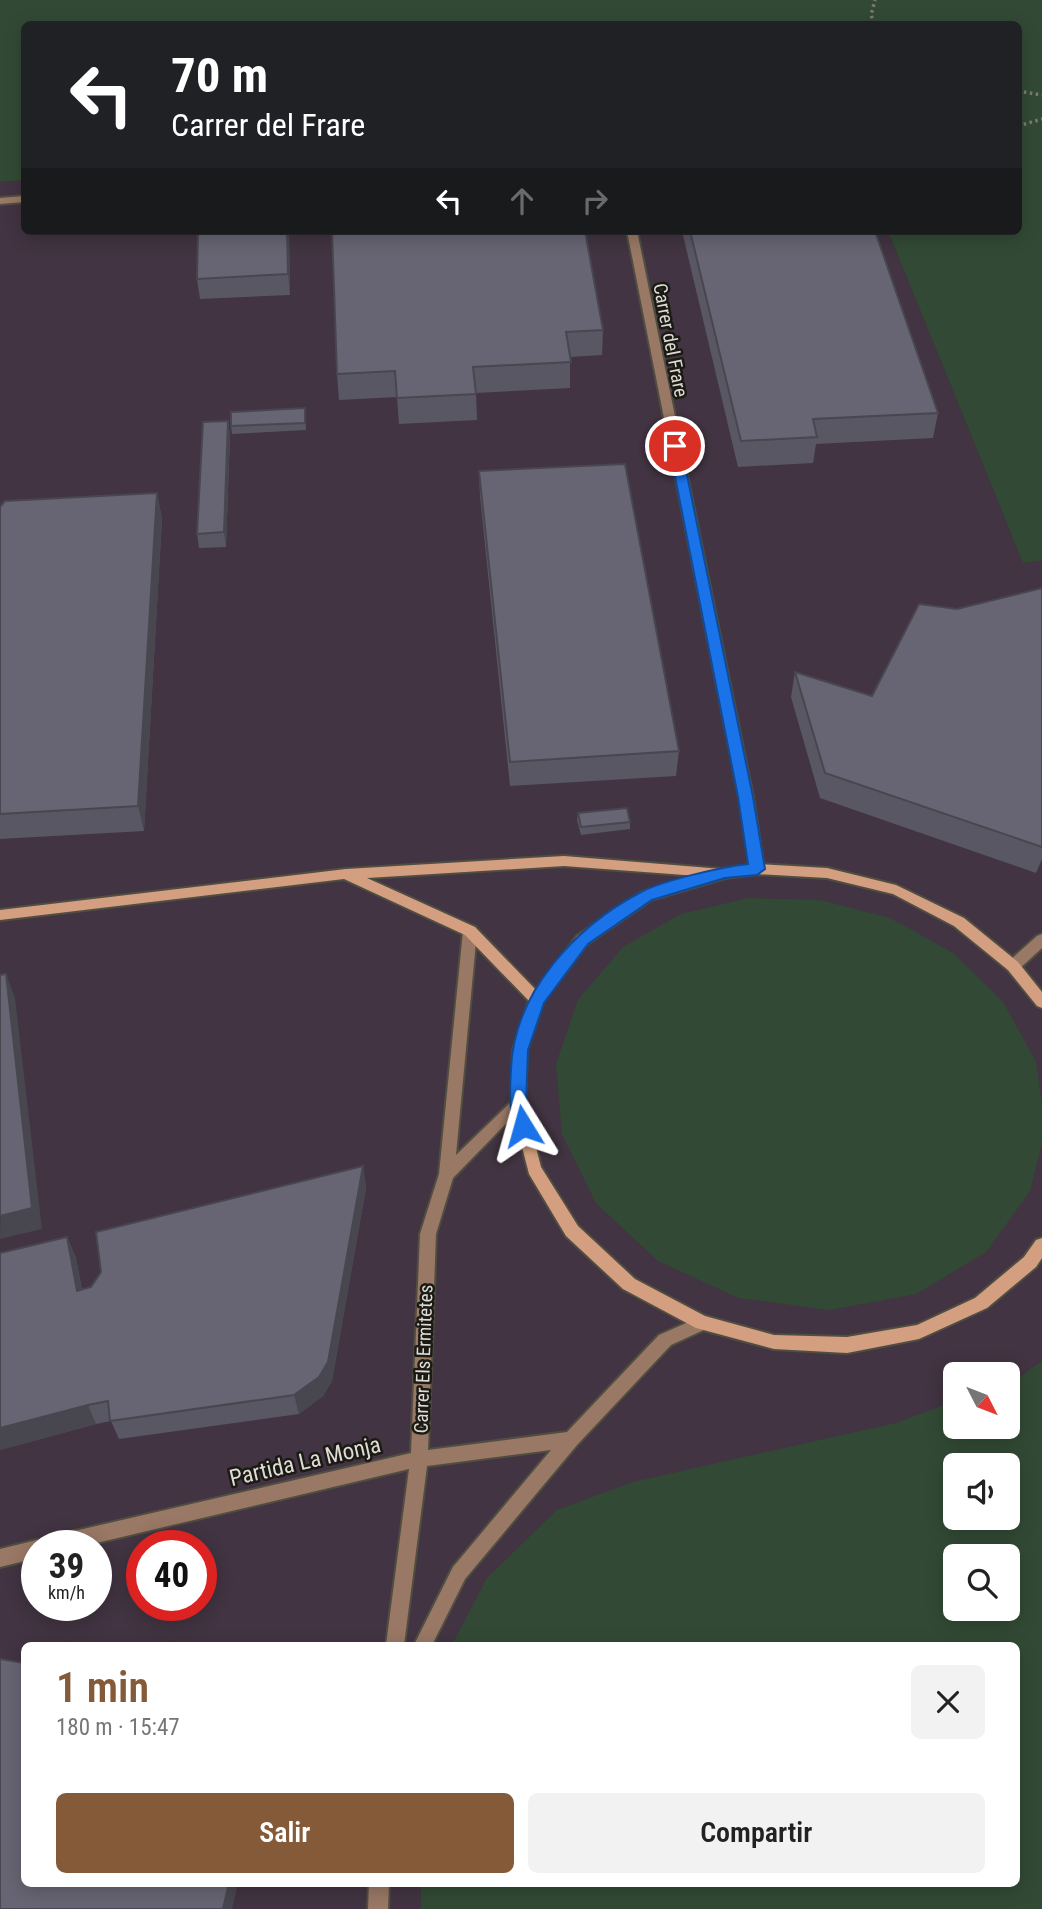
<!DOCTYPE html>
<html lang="es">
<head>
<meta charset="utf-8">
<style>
	body { margin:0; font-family:"Roboto Condensed",sans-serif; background:#f2f2f2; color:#222; height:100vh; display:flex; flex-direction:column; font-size:26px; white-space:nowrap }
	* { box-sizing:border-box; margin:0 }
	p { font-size:23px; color:#767676 }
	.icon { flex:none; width:38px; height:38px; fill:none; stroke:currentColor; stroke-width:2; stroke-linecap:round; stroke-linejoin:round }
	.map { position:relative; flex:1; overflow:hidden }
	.side { position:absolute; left:21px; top:1642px; width:999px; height:245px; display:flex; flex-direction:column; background:#fff; border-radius:10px; box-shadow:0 4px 18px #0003 }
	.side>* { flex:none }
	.banner { position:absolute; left:21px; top:21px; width:1001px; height:214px; border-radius:10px; box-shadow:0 4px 18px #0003; background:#202124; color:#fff; overflow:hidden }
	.needle { width:46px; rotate:132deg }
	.controls { position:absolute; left:943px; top:1362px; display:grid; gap:14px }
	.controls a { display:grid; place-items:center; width:77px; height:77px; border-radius:10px; background:#fff; box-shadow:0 4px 18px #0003; font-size:35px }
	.speed { position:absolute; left:21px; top:1530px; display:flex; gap:14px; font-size:35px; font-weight:700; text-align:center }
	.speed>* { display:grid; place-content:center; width:91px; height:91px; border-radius:50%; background:#fff; box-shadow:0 4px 18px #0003; line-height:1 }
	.speed small { font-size:18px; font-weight:400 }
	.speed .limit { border:10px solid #d22; background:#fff; color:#111 }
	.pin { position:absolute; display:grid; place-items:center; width:60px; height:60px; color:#fff; margin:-30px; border:4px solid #fff; border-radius:50%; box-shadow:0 2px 7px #0007 }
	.me { position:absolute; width:77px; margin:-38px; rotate:352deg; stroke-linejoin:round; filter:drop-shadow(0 0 5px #0008) }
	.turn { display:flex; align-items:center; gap:24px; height:147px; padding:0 35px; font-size:32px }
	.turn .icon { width:91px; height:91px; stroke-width:2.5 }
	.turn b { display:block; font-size:49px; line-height:60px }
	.lanes { display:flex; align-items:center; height:66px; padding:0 35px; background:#0003; justify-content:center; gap:35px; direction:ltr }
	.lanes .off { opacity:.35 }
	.round { display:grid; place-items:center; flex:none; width:74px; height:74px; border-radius:10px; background:#f2f2f2 }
	.summary { display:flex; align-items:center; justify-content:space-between; height:119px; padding:0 35px }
	h1 { font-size:42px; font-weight:600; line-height:52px; color:#845a38 }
	.primary-button { display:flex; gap:14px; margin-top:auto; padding:14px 35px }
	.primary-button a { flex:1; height:80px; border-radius:10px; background:#845a38; color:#fff; font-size:28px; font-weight:600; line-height:80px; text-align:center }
	.primary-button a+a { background:#f2f2f2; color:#222 }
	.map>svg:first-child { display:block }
	.industrial { fill:#423442; fill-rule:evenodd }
	.green { fill:#324a35; fill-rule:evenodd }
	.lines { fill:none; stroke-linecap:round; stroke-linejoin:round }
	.lane-casing { stroke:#504d41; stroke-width:4 }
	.street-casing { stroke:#504d41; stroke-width:4 }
	.secondary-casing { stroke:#504d41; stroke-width:4 }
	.path { stroke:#7e7b71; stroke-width:3.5; stroke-dasharray:2.5 3.5; stroke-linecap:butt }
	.lane { fill:#997865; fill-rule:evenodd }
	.street { fill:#997865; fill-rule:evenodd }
	.secondary { fill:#d39f80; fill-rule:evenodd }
	.wall { fill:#595763 }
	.shaded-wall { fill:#484750 }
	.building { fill:#676573; stroke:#484750; stroke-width:2 }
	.route { fill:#1a73e8; stroke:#114b97; stroke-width:2 }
	.labels { text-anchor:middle; stroke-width:5; stroke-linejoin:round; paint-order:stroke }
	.street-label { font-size:19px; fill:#dedcd5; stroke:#1b1a14 }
	.near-street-label { font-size:23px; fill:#dedcd5; stroke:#1b1a14 }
</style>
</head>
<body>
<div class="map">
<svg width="1042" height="1909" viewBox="0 0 1042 1909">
	<rect width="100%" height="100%" fill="#353225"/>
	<path class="industrial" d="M24,180V231H888L1023,563L1042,561V1909H0V182ZM956,1374H1008V1426H956ZM956,1465H1008V1517H956ZM37,1545H96V1605H37ZM142,1545H201V1605H142ZM956,1556H1008V1608H956ZM24,1645H1017V1883H24Z"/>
	<path class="green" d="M0,0H1042V561L1023,563L888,231H1018V24H24V180L0,182Z
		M748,898L820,900L890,918L953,953L1003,1002L1036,1062L1042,1104V1142L1030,1191L986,1252L916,1294L829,1310L739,1298L658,1261L596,1203L562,1134L556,1064L578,1000L623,947L681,914Z
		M1042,1361V1909H421V1883H1017V1645H452L487,1578L557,1510L633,1482L896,1423L955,1401L956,1426H1008V1382L1020,1377ZM956,1465H1008V1517H956ZM956,1556H1008V1608H956Z"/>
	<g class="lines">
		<g class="lane-casing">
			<path id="lane" d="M1042,934V948L1018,970H1008L1006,966L1008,962L1037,936Z"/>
		</g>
		<g class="street-casing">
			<path id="street" d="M24,196V202L0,204V198Z
				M627,231H637L753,797L764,869L757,874L750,869L739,797Z
				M470,926L475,927L477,931L456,1155L513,1100L518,1098L523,1100L525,1104L453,1178L436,1234L428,1450L567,1432L659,1335L702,1316L708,1318L710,1323L708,1328L671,1345L577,1445L465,1579L432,1645H414L453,1567L551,1450L427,1466L404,1645H386L409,1469L88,1545H44L47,1539L53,1536L411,1453L420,1234L439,1174L463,931L465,927Z
				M37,1540L44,1545H37V1558L0,1567V1549Z
				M369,1883H389L388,1909H368Z"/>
		</g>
		<g class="secondary-casing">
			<path id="secondary" d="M564,856L722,869L757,864L827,868L896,885L964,918L1018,962L1042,992V1008L1037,1006L1008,970L954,926L893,894L827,878L757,874L725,878L651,900L587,944L543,1002L527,1050L525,1104L541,1167L578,1226L635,1279L705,1316L774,1335L847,1337L917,1325L975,1298L1024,1257L1036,1240L1042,1238V1258L1036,1267L987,1308L919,1339L847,1353L774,1349L696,1328L623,1289L566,1236L529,1174L511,1104L513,1050L529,1001L465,935L344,879L0,920V910L346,869ZM564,866L698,876L642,892L577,936L536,990L475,927L367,878Z"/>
		</g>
		<path class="path" d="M874,24L871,15L875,0
			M1018,91L1042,95
			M1018,126L1042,119"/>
		<use href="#lane" class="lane"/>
		<use href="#street" class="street"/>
		<use href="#secondary" class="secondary"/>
	</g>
	<path class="wall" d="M289,231L290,295L200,299L197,279Z
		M332,231L603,330L602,355L570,357V388L476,393L477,420L399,424L397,397L339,400L337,374Z
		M682,231H875L938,413L933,438L816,444L813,463L738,467Z
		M305,408L306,430L232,434L231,426Z
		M228,421L230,435L226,547L199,548L197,534Z
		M479,471L679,751L676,776L510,786L480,497Z
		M157,493L162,519L144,831L0,839V507Z
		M1042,588V859L1036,873L820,798L791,697L795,672L872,696L957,609Z
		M578,813L630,822V829L581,835L577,820Z
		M363,1166L366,1188L332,1381L323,1396L299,1414L119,1439L111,1421L96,1424L0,1450V1253L67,1237L76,1258L82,1290L91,1287Z"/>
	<path class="shaded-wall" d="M287,231H289L290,295L288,274Z
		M228,421L230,435L226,547L224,532Z
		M157,493L162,519L144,831L138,806Z
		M6,974L15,998L42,1229L0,1239Z
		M363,1166L366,1188L332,1381L323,1396L299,1414L294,1395Z
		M67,1237L76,1258L85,1311L77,1291Z
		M88,1405L96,1424L0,1450V1428Z
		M229,1883H238L232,1909H223Z"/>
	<path class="building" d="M198,231H287L288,274L197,279Z
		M332,231H585L603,330L566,332L571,362L473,367L476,394L397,398L395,371L337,374Z
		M690,231H875L938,413L813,419L817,437L741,441Z
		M305,408V423L231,426V412Z
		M228,421L224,532L197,534L203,422Z
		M625,464L679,751L510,762L479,471Z
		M157,493L138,806L0,814V507L5,501Z
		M1042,588V847L825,773L795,672L872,696L919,604L957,609Z
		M627,808L630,822L581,827L578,813Z
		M6,974L32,1208L0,1216V975Z
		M363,1166L328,1362L319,1377L294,1395L110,1421L108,1401L88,1405L0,1428V1253L67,1237L77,1291L91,1287L101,1272L96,1232Z
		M0,1659L24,1663V1883H229L223,1909H0Z"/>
	<path class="route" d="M675,442L681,446L753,797L765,869L757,875L725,878L652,900L588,944L544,1003L528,1050L526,1104L532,1126L529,1131L523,1133L517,1131C508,1111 510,1090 511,1069C514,992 576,926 641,892C664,880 722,867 748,864L738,797L669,446Z"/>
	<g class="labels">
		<g class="street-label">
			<text transform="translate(671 340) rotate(79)" y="7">Carrer del Frare</text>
			<text transform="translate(423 1359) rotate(-88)" y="7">Carrer Els Ermitetes</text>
		</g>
		<g class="near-street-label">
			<text transform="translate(305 1461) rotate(-13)" y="8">Partida La Monja</text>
		</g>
	</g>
</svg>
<div class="controls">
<a><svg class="needle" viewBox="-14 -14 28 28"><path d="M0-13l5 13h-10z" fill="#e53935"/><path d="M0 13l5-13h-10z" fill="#767676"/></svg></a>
<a><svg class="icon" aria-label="sound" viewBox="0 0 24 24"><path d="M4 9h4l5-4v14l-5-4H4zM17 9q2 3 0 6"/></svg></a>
<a><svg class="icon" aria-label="search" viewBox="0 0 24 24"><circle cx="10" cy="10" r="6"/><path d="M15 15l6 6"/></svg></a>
</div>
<div class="speed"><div>39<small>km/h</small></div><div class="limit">40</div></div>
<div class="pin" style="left:675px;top:446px;background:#d93025"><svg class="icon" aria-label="arrive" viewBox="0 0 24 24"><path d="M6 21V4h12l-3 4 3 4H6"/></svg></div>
<svg class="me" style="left:523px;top:1126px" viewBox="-20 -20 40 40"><path d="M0-17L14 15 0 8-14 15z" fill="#1a73e8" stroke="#fff" stroke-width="4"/></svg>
<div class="banner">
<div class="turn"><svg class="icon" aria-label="left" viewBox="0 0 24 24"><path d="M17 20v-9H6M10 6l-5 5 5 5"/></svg><div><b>70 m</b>Carrer del Frare</div></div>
<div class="lanes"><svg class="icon" aria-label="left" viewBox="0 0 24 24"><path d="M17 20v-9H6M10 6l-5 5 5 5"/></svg><svg class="icon off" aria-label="ahead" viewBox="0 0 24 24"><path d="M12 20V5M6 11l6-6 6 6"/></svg><svg class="icon off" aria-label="right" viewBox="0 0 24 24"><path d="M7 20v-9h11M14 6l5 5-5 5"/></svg></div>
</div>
<section class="side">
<div class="summary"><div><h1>1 min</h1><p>180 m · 15:47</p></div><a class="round"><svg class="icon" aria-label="close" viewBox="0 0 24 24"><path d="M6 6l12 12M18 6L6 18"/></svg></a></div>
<div class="primary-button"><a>Salir</a><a>Compartir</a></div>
</section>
</div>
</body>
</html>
